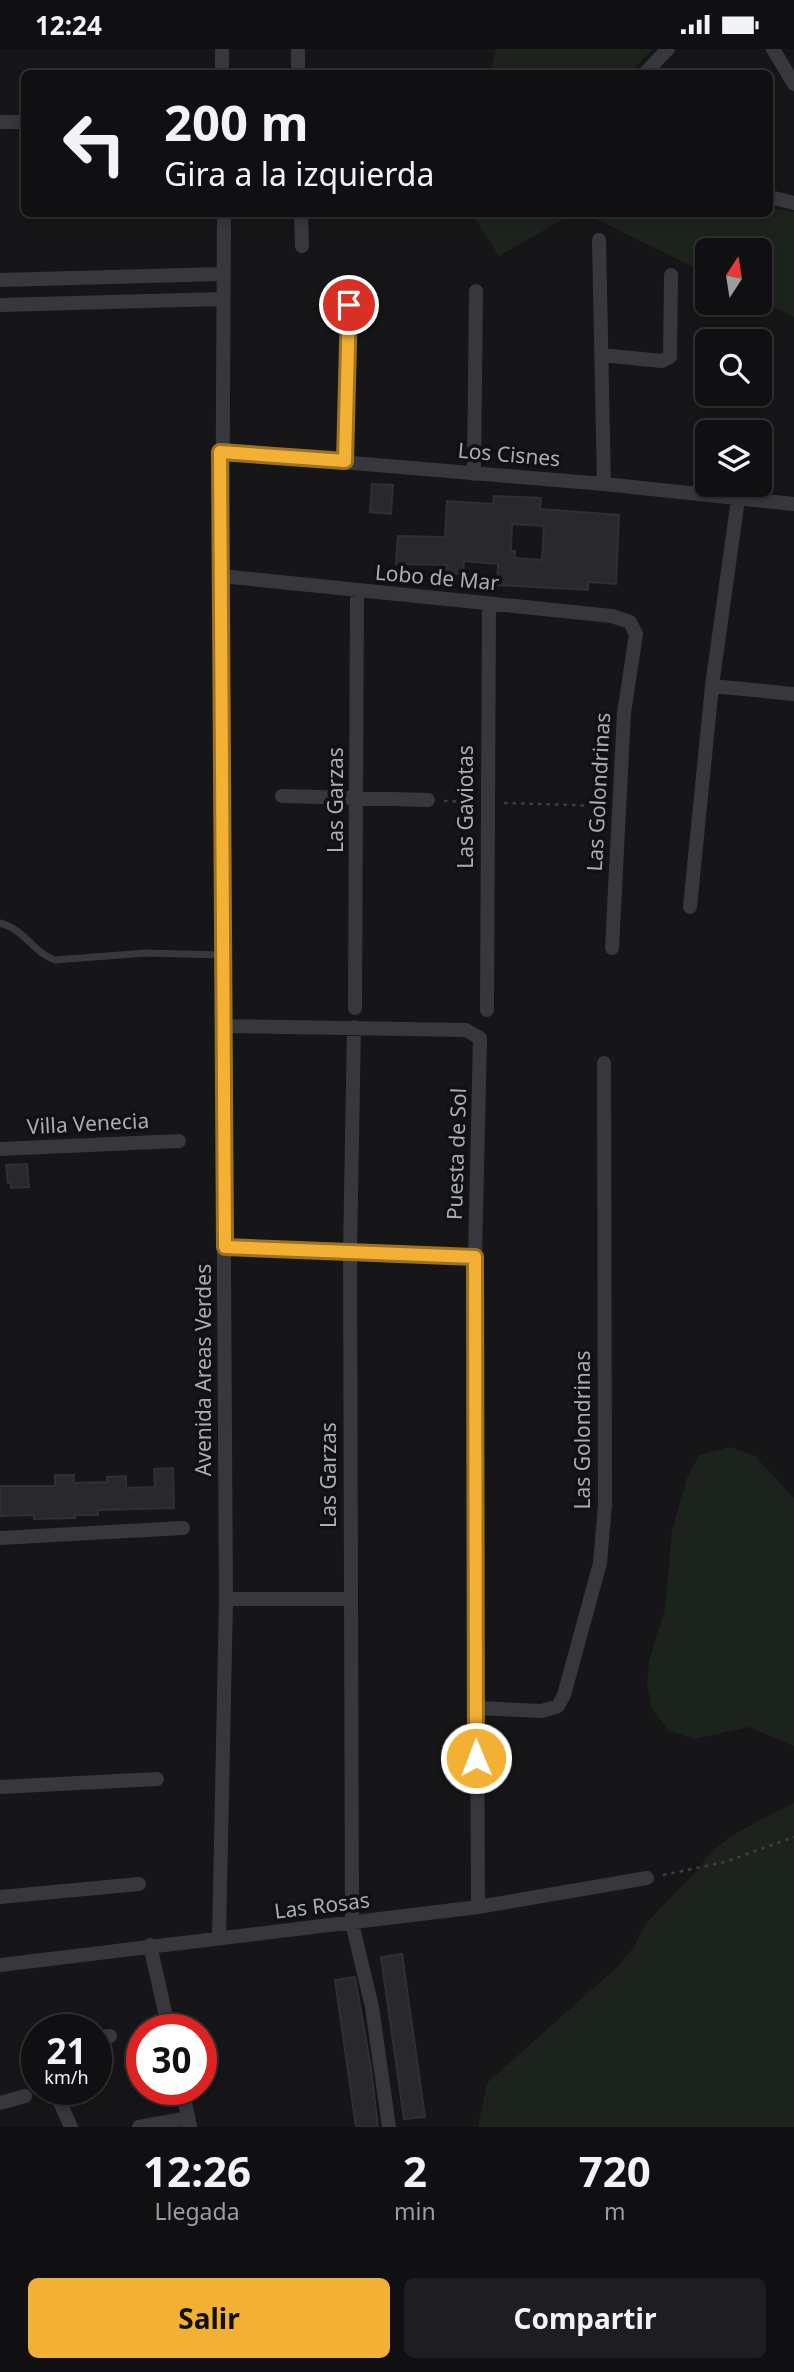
<!DOCTYPE html>
<html lang="es">
<head>
<meta charset="utf-8">
<style>
	body { margin:0; font-family:"Noto Sans",sans-serif; background:#1e1e20; color:#f1f3f6; height:100vh; display:flex; flex-direction:column; font-size:26px; white-space:nowrap }
	* { box-sizing:border-box; margin:0 }
	p { font-size:23px; color:#9c9d9f }
	.icon { flex:none; width:38px; height:38px; fill:none; stroke:currentColor; stroke-width:2; stroke-linecap:round; stroke-linejoin:round }
	.map { position:relative; height:2078px; overflow:hidden }
	.drawer { display:flex; flex-direction:column; background:#101012; flex:1 }
	.drawer>* { flex:none }
	.guide { position:absolute; left:21px; top:21px; width:752px; height:147px; border-radius:10px; box-shadow:0 4px 10px #0003,0 0 0 2px #303032; background:#101012; color:#f1f3f6; overflow:hidden }
	.needle { width:46px; rotate:12deg }
	.fabs { position:absolute; left:695px; top:189px; display:grid; gap:14px }
	.fabs a { display:grid; place-items:center; width:77px; height:77px; border-radius:10px; background:#101012; box-shadow:0 4px 10px #0003,0 0 0 2px #303032; font-size:35px }
	.speed { position:absolute; left:21px; top:1965px; display:flex; gap:14px; font-size:35px; font-weight:700; text-align:center }
	.speed>* { display:grid; place-content:center; width:91px; height:91px; border-radius:50%; background:#101012; box-shadow:0 4px 10px #0003,0 0 0 2px #303032; line-height:1 }
	.speed small { font-size:18px; font-weight:400 }
	.speed .limit { border:10px solid #d22; background:#fff; color:#111 }
	.pin { position:absolute; display:grid; place-items:center; width:60px; height:60px; color:#fff; margin:-30px; border:4px solid #fff; border-radius:50%; box-shadow:0 2px 7px #0007 }
	.me { position:absolute; width:77px; margin:-38px; rotate:359deg; stroke-linejoin:round; filter:drop-shadow(0 0 5px #0008) }
	.turn { display:flex; align-items:center; gap:24px; height:147px; padding:0 28px; font-size:32px }
	.turn .icon { width:91px; height:91px; stroke-width:2.5 }
	.turn b { display:block; font-size:49px; line-height:60px }
	.eta { display:flex; justify-content:space-evenly; align-items:center; height:119px; text-align:center }
	.eta b { font-size:42px; font-weight:700; line-height:49px }
	.cta { display:flex; gap:14px; margin-top:auto; padding:14px 28px }
	.cta a { flex:1; height:80px; border-radius:10px; background:#f2b134; color:#111; font-size:28px; font-weight:700; line-height:80px; text-align:center }
	.cta a+a { background:#1e1e20; color:#f1f3f6 }
	.status { display:flex; justify-content:space-between; align-items:center; height:49px; padding:0 35px; background:#101012; direction:ltr }
	.status svg { height:19px; fill:currentColor }
	.map>svg:first-child { display:block }
	.green { fill:#1c231d }
	.building { fill:#29292c; stroke:#303034; stroke-width:2; fill-rule:evenodd }
	.lines { fill:none; stroke-linecap:round; stroke-linejoin:round }
	.path { stroke:#3d3f44; stroke-width:2.5; stroke-dasharray:3.5 5; stroke-linecap:butt }
	.lane { stroke:#37383d; stroke-width:7 }
	.street { stroke:#37383d; stroke-width:14 }
	.route-casing { stroke:#9d7322; stroke-width:18 }
	.route { stroke:#f2b134; stroke-width:12 }
	.labels { text-anchor:middle; stroke-width:7; stroke-linejoin:round; paint-order:stroke }
	.street-label { font-size:21px; fill:#a8adb8; stroke:#111113 }
</style>
</head>
<body>
<div class="status"><b>12:24</b><svg viewBox="0 0 49 12"><path d="M0 12V9h3v3zM5 12V6h3v6zM10 12V3h3v9zM15 12V0h3v12zM26 1h20v11H26zM47 4h2v5h-2z"/></svg></div>
<div class="map">
<svg width="794" height="2078" viewBox="0 0 794 2078">
	<rect width="100%" height="100%" fill="#161618"/>
	<path class="green" d="M496,0H652L631,24H490Z
		M770,159L794,163V268L760,251V201H707V225L586,165L770,164Z
		M471,164H572V165L499,207Z
		M730,1398L755,1407L794,1449V1697L748,1678L695,1690L669,1682L652,1660L647,1636L649,1612L665,1560L672,1482L687,1429L699,1406Z
		M794,1754V2078H478L487,2034L617,1918L634,1898L645,1875L700,1819C713,1791 767,1768 794,1754Z"/>
	<path class="building" d="M372,435L393,436L391,465L370,463Z
		M494,447L541,449L540,460L619,466L616,535L588,533V541L497,536L498,515L464,512L463,525L446,524L447,516L396,515L398,487L445,488L447,452L493,455ZM512,475L544,477L542,511L515,509V502H511Z
		M27,1115L29,1138L11,1139V1134H8L6,1116Z
		M173,1419L174,1459L98,1461V1466H75V1469L34,1470V1466L0,1467V1437H55V1426H74V1434L107,1433V1428L126,1427V1439L155,1438L154,1420Z
		M402,1905L425,2068L404,2070L381,1908Z
		M355,1928L371,2019L378,2078H356L335,1931Z"/>
	<g class="lines">
		<path class="path" d="M444,752L472,753
			M504,754L605,757
			M663,1826L725,1813L794,1788"/>
		<path class="lane" d="M0,874C26,881 33,904 55,911L146,904L222,906"/>
		<path class="street" d="M222,0V24
			M298,0V24
			M773,0L794,35
			M645,24L668,0
			M0,73H24
			M770,148L794,154
			M301,164L302,197
			M599,191L604,435
			M0,231L222,225
			M0,256L221,250
			M601,306L662,312L670,308L671,226
			M220,403L604,435L794,455
			M345,412L349,255
			M474,425L476,242
			M221,527L612,567L630,573L636,585L624,664L612,899
			M712,637L794,645
			M282,747L428,751
			M690,858L712,637L738,450
			M355,959L357,543
			M487,961L489,555
			M223,977L466,981L480,989L475,1208L478,1858
			M354,978L350,1203L352,1874L372,1958L389,2078
			M0,1100L179,1092
			M225,1198L475,1208
			M0,1489L183,1479
			M226,1550H350
			M475,1659L542,1662L558,1657L564,1646L600,1514L605,1456L604,1014
			M0,1738L157,1730
			M0,1848L139,1835
			M219,1889L226,1550L221,732L224,164
			M150,1896L169,1981
			M0,1916L478,1858L647,1829
			M96,1988L110,1987
			M54,2040L71,2078
			M182,2040L190,2077
			M0,2054L25,2047
			M139,2078L188,2069"/>
	</g>
	<g class="lines">
		<g class="route-casing">
			<path id="route" d="M349,256L345,412L220,403L225,1198L475,1208L476,1709"/>
		</g>
		<use href="#route" class="route"/>
	</g>
	<g class="labels">
		<g class="street-label">
			<text transform="translate(509 406) rotate(5)" y="7">Los Cisnes</text>
			<text transform="translate(437 529) rotate(5)" y="7">Lobo de Mar</text>
			<text transform="translate(599 743) rotate(-87)" y="7">Las Golondrinas</text>
			<text transform="translate(336 751) rotate(-90)" y="7">Las Garzas</text>
			<text transform="translate(466 758) rotate(-90)" y="7">Las Gaviotas</text>
			<text transform="translate(88 1075) rotate(-3)" y="7">Villa Venecia</text>
			<text transform="translate(457 1105) rotate(-88)" y="7">Puesta de Sol</text>
			<text transform="translate(204 1321) rotate(-90)" y="7">Avenida Areas Verdes</text>
			<text transform="translate(583 1381) rotate(-90)" y="7">Las Golondrinas</text>
			<text transform="translate(329 1426) rotate(-90)" y="7">Las Garzas</text>
			<text transform="translate(322 1857) rotate(-7)" y="7">Las Rosas</text>
		</g>
	</g>
</svg>
<div class="fabs">
<a><svg class="needle" viewBox="-14 -14 28 28"><path d="M0-13l5 13h-10z" fill="#e53935"/><path d="M0 13l5-13h-10z" fill="#9c9d9f"/></svg></a>
<a><svg class="icon" aria-label="search" viewBox="0 0 24 24"><circle cx="10" cy="10" r="6"/><path d="M15 15l6 6"/></svg></a>
<a><svg class="icon" aria-label="layers" viewBox="0 0 24 24"><path d="M12 4l9 5-9 5-9-5zM3 14l9 5 9-5"/></svg></a>
</div>
<div class="speed"><div>21<small>km/h</small></div><div class="limit">30</div></div>
<div class="pin" style="left:349px;top:256px;background:#d93025"><svg class="icon" aria-label="arrive" viewBox="0 0 24 24"><path d="M6 21V4h12l-3 4 3 4H6"/></svg></div>
<svg class="me" style="left:476px;top:1709px" viewBox="-20 -20 40 40"><circle r="17" fill="#f2b134" stroke="#fff" stroke-width="3"/><path d="M0-11L8 9 0 5-8 9z" fill="#fff"/></svg>
<div class="guide">
<div class="turn"><svg class="icon" aria-label="left" viewBox="0 0 24 24"><path d="M17 20v-9H6M10 6l-5 5 5 5"/></svg><div><b>200 m</b>Gira a la izquierda</div></div>
</div>
</div>
<section class="drawer">
<div class="eta">
<div><b>12:26</b><p>Llegada</p></div>
<div><b>2</b><p>min</p></div>
<div><b>720</b><p>m</p></div>
</div>
<div class="cta"><a>Salir</a><a>Compartir</a></div>
</section>
</body>
</html>
